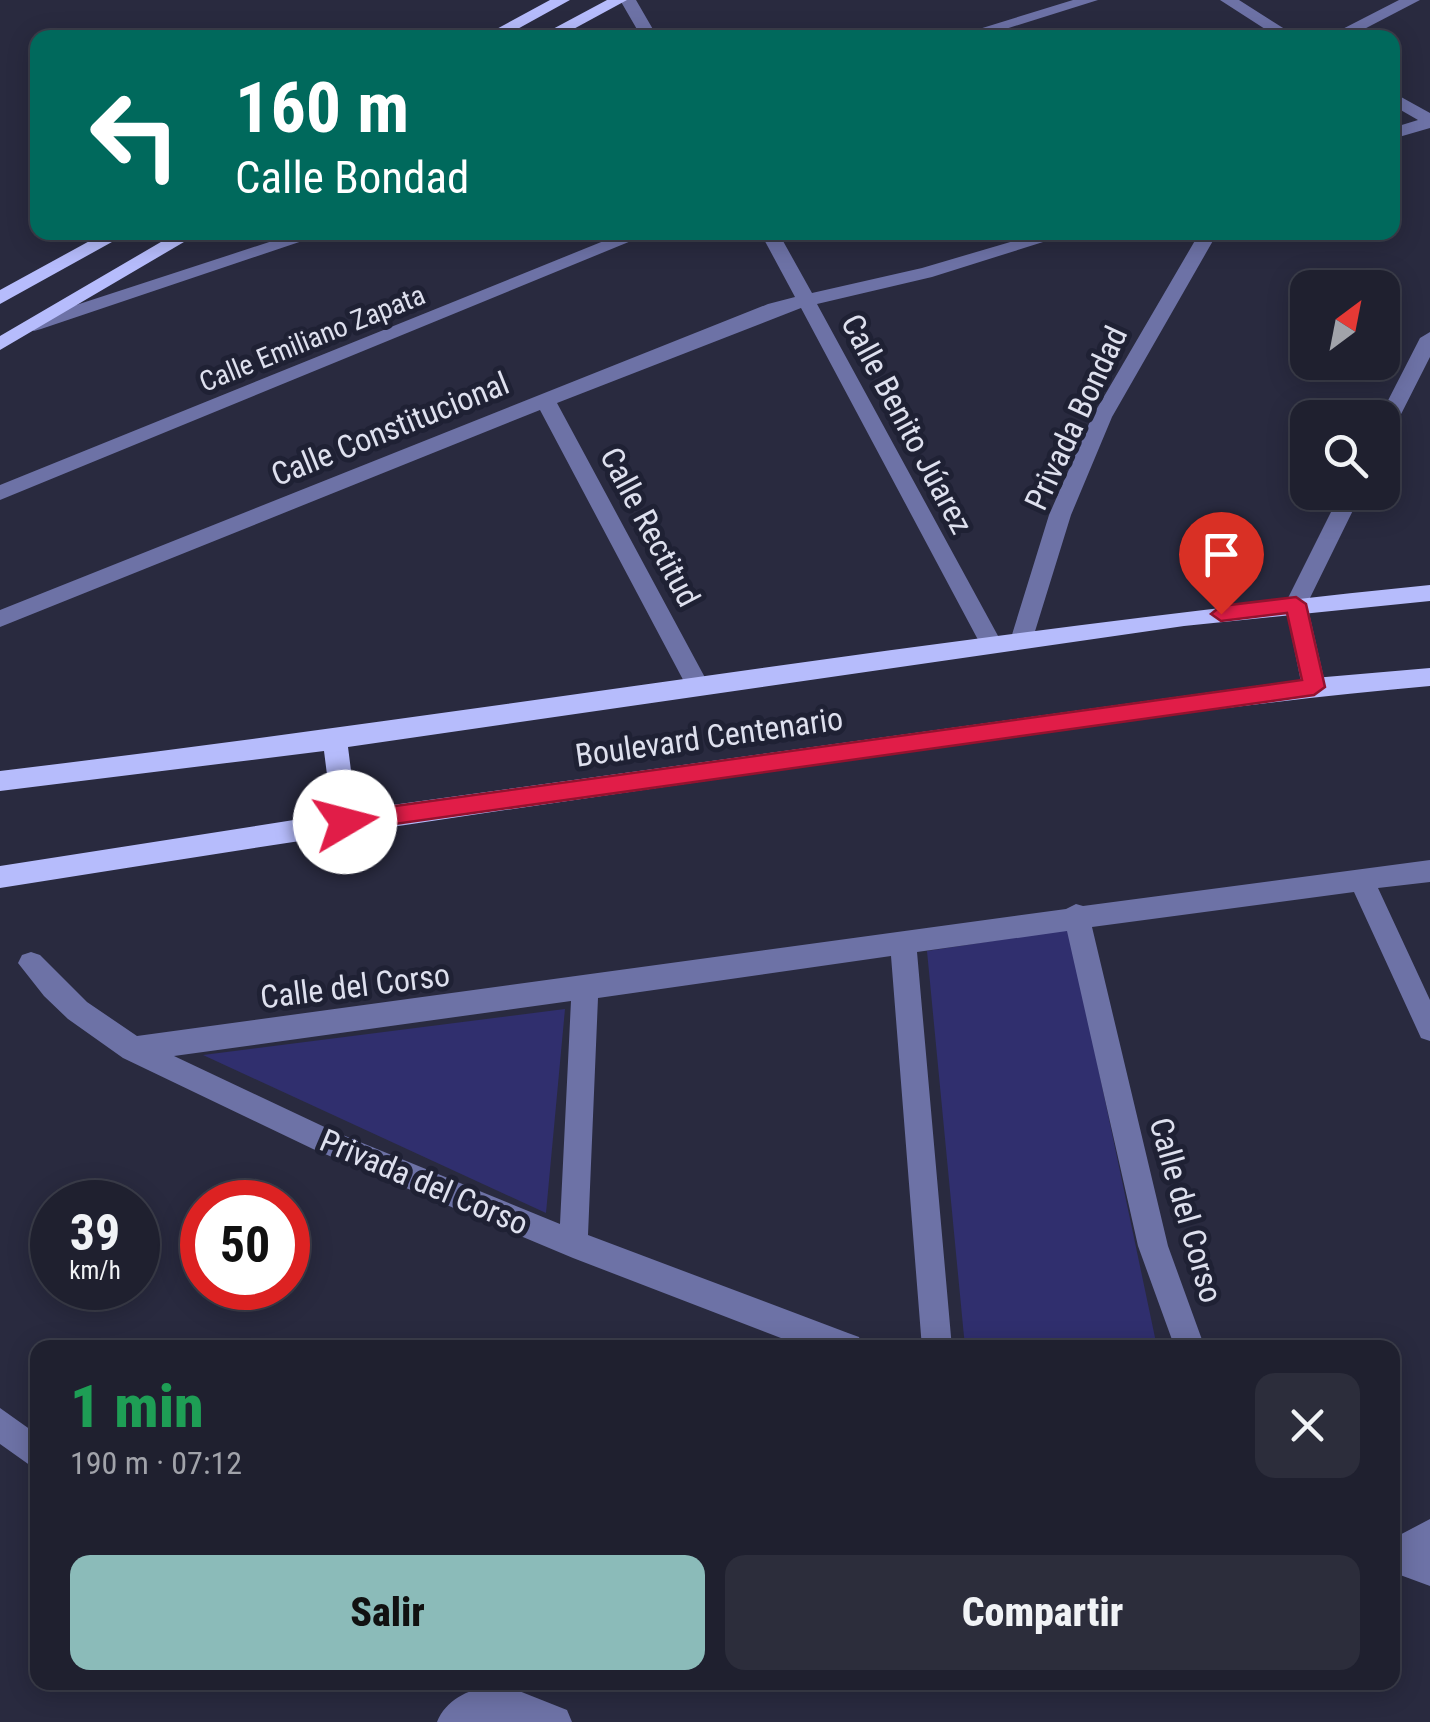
<!DOCTYPE html>
<html lang="es">
<head>
<meta charset="utf-8">
<style>
	body { margin:0; font-family:"Roboto Condensed",sans-serif; background:#2c2d3b; color:#f1f3f6; height:100vh; display:flex; flex-direction:column; font-size:38px; white-space:nowrap }
	* { box-sizing:border-box; margin:0 }
	p { font-size:32px; color:#a1a3aa }
	.icon { flex:none; width:55px; height:55px; fill:none; stroke:currentColor; stroke-width:2; stroke-linecap:round; stroke-linejoin:round }
	.map { position:relative; flex:1; overflow:hidden }
	.sheet { position:absolute; left:30px; top:1340px; width:1370px; height:350px; display:flex; flex-direction:column; background:#1f202f; border-radius:20px; box-shadow:0 5px 25px #0003,0 0 0 2px #3c3e4b }
	.sheet>* { flex:none }
	.top-card { position:absolute; left:30px; top:30px; width:1370px; height:210px; border-radius:20px; box-shadow:0 5px 25px #0003,0 0 0 2px #3c3e4b; background:#00695c; color:#fff; overflow:hidden }
	.needle { width:65px; rotate:32deg }
	.tools { position:absolute; left:1290px; top:270px; display:grid; gap:20px }
	.tools a { display:grid; place-items:center; width:110px; height:110px; border-radius:20px; background:#1f202f; box-shadow:0 5px 25px #0003,0 0 0 2px #3c3e4b; font-size:50px }
	.speed { position:absolute; left:30px; top:1180px; display:flex; gap:20px; font-size:50px; font-weight:700; text-align:center }
	.speed>* { display:grid; place-content:center; width:130px; height:130px; border-radius:50%; background:#1f202f; box-shadow:0 5px 25px #0003,0 0 0 2px #3c3e4b; line-height:1 }
	.speed small { font-size:25px; font-weight:400 }
	.speed .limit { border:15px solid #d22; background:#fff; color:#111 }
	.pin { position:absolute; display:grid; place-items:center; width:85px; height:85px; color:#fff; margin:-102px -42px; border-radius:50% 50% 50% 0; rotate:-45deg; box-shadow:0 0 10px #0007 }
	.pin .icon { rotate:45deg }
	.me { position:absolute; width:110px; margin:-55px; rotate:82deg; stroke-linejoin:round; filter:drop-shadow(0 0 8px #0008) }
	.turn { display:flex; align-items:center; gap:35px; height:210px; padding:0 40px; font-size:45px }
	.turn .icon { width:130px; height:130px; stroke-width:2.5 }
	.turn b { display:block; font-size:70px; line-height:85px }
	.round { display:grid; place-items:center; flex:none; width:105px; height:105px; border-radius:20px; background:#2c2d3b }
	.summary { display:flex; align-items:center; justify-content:space-between; height:170px; padding:0 40px }
	h1 { font-size:60px; font-weight:800; line-height:75px; color:#1e9e55 }
	.action { display:flex; gap:20px; margin-top:auto; padding:20px 40px }
	.action a { flex:1; height:115px; border-radius:20px; background:#8bbbb9; color:#111; font-size:40px; font-weight:800; line-height:115px; text-align:center }
	.action a+a { background:#2c2d3b; color:#f1f3f6 }
	.map>svg:first-child { display:block }
	.green { fill:#302f6e }
	.lines { fill:none; stroke-linecap:round; stroke-linejoin:round }
	.minor { fill:#6d72a6; fill-rule:evenodd }
	.major { fill:#b6bcfc; fill-rule:evenodd }
	.route { fill:#e11d48; stroke:#92132f; stroke-width:2.5 }
	.labels { text-anchor:middle; stroke-width:10; stroke-linejoin:round; paint-order:stroke }
	.far-street-label { font-size:28px; fill:#dee0ee; stroke:#1f2134 }
	.street-label { font-size:32px; fill:#dee0ee; stroke:#1f2134 }
</style>
</head>
<body>
<div class="map">
<svg width="1430" height="1722" viewBox="0 0 1430 1722">
	<rect width="100%" height="100%" fill="#292a3f"/>
	<path class="green" d="M1069,929L1157,1347H965L927,951Z
		M565,1009L546,1213L203,1055Z"/>
	<g class="lines">
		<path class="minor" d="M620,0H636L658,38H642Z
			M1073,0H1098L977,38H950Z
			M1220,0H1239L1299,38H1279Z
			M1399,0H1420L1347,38H1325Z
			M1392,92L1430,113V128L1392,139V128L1418,120L1392,105Z
			M300,232H329L41,329L34,331L24,325L27,321Z
			M626,232H653L0,500V485Z
			M760,232H778L812,293L922,268L1044,232H1075L932,277L817,304L1003,645L1000,651H984L801,308L557,403L709,685L705,691H689L540,410L0,627V610L768,304L795,297Z
			M1200,232H1218L1112,417L1071,515L1032,641L1029,647H1013L1010,641L1049,515L1092,417Z
			M1430,332V357L1392,432L1382,439V418H1379L1420,338Z
			M1341,492H1362L1307,604L1326,687L1314,696L1302,687L1285,604Z
			M1430,860V882L1378,888L1430,1000V1041L1421,1038L1354,892L1092,927L1168,1246L1205,1348H1175L1138,1246L1067,931L917,952L952,1348H922L891,956L598,998L588,1235L848,1333L859,1337L863,1348H807L573,1258L313,1149L123,1058L68,1019L44,996L18,963L22,955L31,952L40,955L87,1002L137,1036L1066,909L1076,904L1083,906ZM571,1001L560,1224L333,1131L174,1056Z
			M0,1408L38,1435V1471L0,1444Z
			M1430,1519V1586L1392,1572V1539Z
			M490,1686L514,1689L567,1710L572,1722H437C446,1700 467,1690 490,1686Z"/>
		<path class="major" d="M550,0H570L501,38H480Z
			M607,0H627L557,38H536Z
			M106,232H130L0,304V290Z
			M178,232H201L0,350V336Z
			M1430,585V601L1184,626L348,747L356,810L1314,678L1430,668V686C1227,704 1025,735 823,764C548,803 274,844 0,888V866L332,814L324,751L0,791V771C477,714 952,633 1430,585Z"/>
	</g>
	<path class="route" d="M1296,597L1306,604L1325,687L1314,695L345,831L334,822L345,813L1302,680L1287,613L1221,621L1211,614L1221,606Z"/>
	<g class="labels">
		<g class="far-street-label">
			<text transform="translate(312 338) rotate(-22)" y="10">Calle Emiliano Zapata</text>
		</g>
		<g class="street-label">
			<text transform="translate(1076 418) rotate(-65)" y="11">Privada Bondad</text>
			<text transform="translate(907 424) rotate(62)" y="11">Calle Benito Júarez</text>
			<text transform="translate(390 429) rotate(-22)" y="11">Calle Constitucional</text>
			<text transform="translate(650 527) rotate(62)" y="11">Calle Rectitud</text>
			<text transform="translate(709 737) rotate(-8)" y="11">Boulevard Centenario</text>
			<text transform="translate(355 986) rotate(-7)" y="11">Calle del Corso</text>
			<text transform="translate(424 1182) rotate(23)" y="11">Privada del Corso</text>
			<text transform="translate(1186 1210) rotate(74)" y="11">Calle del Corso</text>
		</g>
	</g>
</svg>
<div class="tools">
<a><svg class="needle" viewBox="-14 -14 28 28"><path d="M0-13l5 13h-10z" fill="#e53935"/><path d="M0 13l5-13h-10z" fill="#a1a3aa"/></svg></a>
<a><svg class="icon" aria-label="search" viewBox="0 0 24 24"><circle cx="10" cy="10" r="6"/><path d="M15 15l6 6"/></svg></a>
</div>
<div class="speed"><div>39<small>km/h</small></div><div class="limit">50</div></div>
<div class="pin" style="left:1221px;top:614px;background:#d93025"><svg class="icon" aria-label="arrive" viewBox="0 0 24 24"><path d="M6 21V4h12l-3 4 3 4H6"/></svg></div>
<svg class="me" style="left:345px;top:822px" viewBox="-20 -20 40 40"><circle r="19" fill="#fff"/><path d="M0-13L10 11 0 6-10 11z" fill="#e11d48"/></svg>
<div class="top-card">
<div class="turn"><svg class="icon" aria-label="left" viewBox="0 0 24 24"><path d="M17 20v-9H6M10 6l-5 5 5 5"/></svg><div><b>160 m</b>Calle Bondad</div></div>
</div>
<section class="sheet">
<div class="summary"><div><h1>1 min</h1><p>190 m · 07:12</p></div><a class="round"><svg class="icon" aria-label="close" viewBox="0 0 24 24"><path d="M6 6l12 12M18 6L6 18"/></svg></a></div>
<div class="action"><a>Salir</a><a>Compartir</a></div>
</section>
</div>
</body>
</html>
